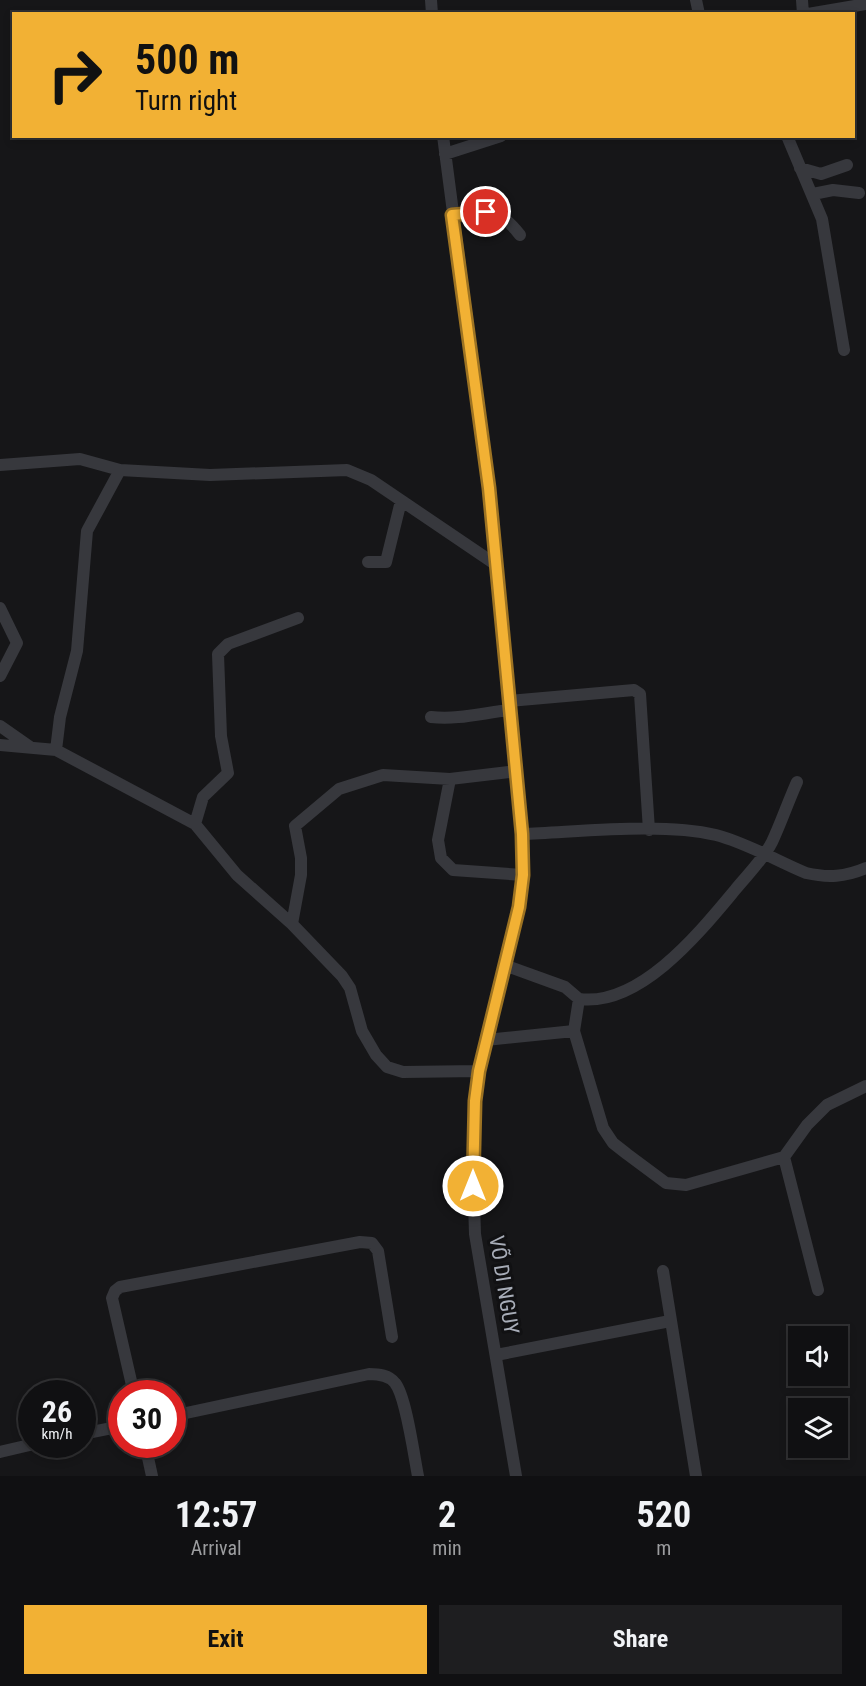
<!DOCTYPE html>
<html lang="en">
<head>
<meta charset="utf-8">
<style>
	body { margin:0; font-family:"Roboto Condensed",sans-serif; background:#1e1e20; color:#f1f3f6; height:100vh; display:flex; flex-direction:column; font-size:22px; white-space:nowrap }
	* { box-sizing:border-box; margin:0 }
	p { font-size:20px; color:#9c9d9f }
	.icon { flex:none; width:33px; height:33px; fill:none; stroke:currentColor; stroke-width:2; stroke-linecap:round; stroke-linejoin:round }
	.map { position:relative; height:1476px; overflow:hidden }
	.details { display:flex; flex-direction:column; background:#101012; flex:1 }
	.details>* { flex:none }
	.guide { position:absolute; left:12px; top:12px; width:843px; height:126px; border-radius:0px; box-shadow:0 3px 9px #0003,0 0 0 2px #303032; background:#f2b134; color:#111; overflow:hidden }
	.buttons { position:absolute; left:788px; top:1326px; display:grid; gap:12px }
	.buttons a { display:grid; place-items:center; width:60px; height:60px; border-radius:0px; background:#101012; box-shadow:0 3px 9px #0003,0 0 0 2px #303032; font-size:30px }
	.speed { position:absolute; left:18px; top:1380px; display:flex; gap:12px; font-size:30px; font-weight:700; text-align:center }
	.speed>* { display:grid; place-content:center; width:78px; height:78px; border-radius:50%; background:#101012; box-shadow:0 3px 9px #0003,0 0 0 2px #303032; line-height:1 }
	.speed small { font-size:15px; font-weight:400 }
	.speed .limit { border:9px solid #d22; background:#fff; color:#111 }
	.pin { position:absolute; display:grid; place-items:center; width:51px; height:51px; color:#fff; margin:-26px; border:3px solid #fff; border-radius:50%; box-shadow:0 2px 6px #0007 }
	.me { position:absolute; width:66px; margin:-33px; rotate:0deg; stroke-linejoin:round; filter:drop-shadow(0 0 4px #0008) }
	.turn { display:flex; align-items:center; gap:21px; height:126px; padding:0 24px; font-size:27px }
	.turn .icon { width:78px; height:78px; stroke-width:2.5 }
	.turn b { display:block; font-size:42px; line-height:51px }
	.eta { display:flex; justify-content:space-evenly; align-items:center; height:102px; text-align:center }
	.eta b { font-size:36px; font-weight:700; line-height:42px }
	.button { display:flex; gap:12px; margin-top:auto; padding:12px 24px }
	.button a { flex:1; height:69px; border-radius:0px; background:#f2b134; color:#111; font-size:24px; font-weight:700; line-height:69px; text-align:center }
	.button a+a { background:#1e1e20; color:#f1f3f6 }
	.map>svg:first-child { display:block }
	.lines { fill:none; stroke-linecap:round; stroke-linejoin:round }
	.minor { stroke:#37383d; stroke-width:12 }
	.route-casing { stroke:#9d7322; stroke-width:15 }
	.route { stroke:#f2b134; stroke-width:10 }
	.labels { text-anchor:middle; stroke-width:6; stroke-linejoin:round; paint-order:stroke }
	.street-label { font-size:21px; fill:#a8adb8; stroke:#111113 }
</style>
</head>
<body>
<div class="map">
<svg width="866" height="1476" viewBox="0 0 866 1476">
	<rect width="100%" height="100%" fill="#161618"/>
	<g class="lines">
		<path class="minor" d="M431,0L432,14
			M696,0L699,14
			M802,0L803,14
			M808,14L866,4
			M443,136L489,487L522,834L523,875L519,907L479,1071L475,1101L473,1170L475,1234L516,1476
			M787,136L822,219L844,350
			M445,154L501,136
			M800,168L821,174L847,165
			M813,194L833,190L859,193
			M452,215C485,211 498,206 520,235
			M0,465L80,459L120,470L210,475L347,470L371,480L495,564
			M368,562H386L401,501
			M0,608L17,643L0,676
			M509,701L634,690L640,694L649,830
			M431,717C458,720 482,713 510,710
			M0,726L30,747
			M0,745L56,750L195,824L237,875L292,924L342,976L350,988L362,1031L376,1055L387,1067L403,1072L479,1071
			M56,750L60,717L77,651L87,531L120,470
			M450,779L438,840L441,858L453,870L523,875
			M195,824L203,797L228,773L221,736L218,654L228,644L298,618
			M522,834C579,832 662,822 716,835C747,843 777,861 806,873C828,878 845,877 866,868
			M292,924L301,875V858L295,826L339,789L383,775L450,779L517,771
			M504,965L565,987L579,999C640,1007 700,932 735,890C747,875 763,860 772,842C781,823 788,802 797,782
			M579,999L574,1031L603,1128L613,1143L627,1154L666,1183L686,1185L784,1157L807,1125L827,1105L866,1086
			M486,1040L574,1031
			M784,1157L818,1290
			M663,1271L696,1476
			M496,1355L670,1321
			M134,1394L112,1298L115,1291L120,1287L360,1242L372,1243L378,1251L392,1337
			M172,1416L369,1374C379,1374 389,1375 395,1383C406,1396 414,1456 418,1476
			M82,1434L122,1426
			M145,1444L152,1476
			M0,1452L34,1444"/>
	</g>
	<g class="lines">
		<g class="route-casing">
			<path id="route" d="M473,1186L475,1101L479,1071L519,907L523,875L522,834L489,488L452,215L486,212"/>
		</g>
		<use href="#route" class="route"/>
	</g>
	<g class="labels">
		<g class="street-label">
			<text transform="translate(504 1285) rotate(81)" y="7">VÕ DI NGUY</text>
		</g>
	</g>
</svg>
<div class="buttons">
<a><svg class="icon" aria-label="sound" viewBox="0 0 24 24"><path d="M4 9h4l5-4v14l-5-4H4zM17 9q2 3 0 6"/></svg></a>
<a><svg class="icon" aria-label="layers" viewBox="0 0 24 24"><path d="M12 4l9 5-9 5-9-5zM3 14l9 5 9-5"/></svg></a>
</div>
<div class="speed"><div>26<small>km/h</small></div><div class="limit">30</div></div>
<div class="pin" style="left:486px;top:212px;background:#d93025"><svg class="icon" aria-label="arrive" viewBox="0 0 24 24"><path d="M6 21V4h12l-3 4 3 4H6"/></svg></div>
<svg class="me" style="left:473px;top:1186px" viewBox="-20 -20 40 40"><circle r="17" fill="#f2b134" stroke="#fff" stroke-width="3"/><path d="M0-11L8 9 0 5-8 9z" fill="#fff"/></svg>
<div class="guide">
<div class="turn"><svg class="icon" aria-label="right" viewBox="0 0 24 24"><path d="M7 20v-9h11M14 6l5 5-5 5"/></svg><div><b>500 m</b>Turn right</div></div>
</div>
</div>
<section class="details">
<div class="eta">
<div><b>12:57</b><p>Arrival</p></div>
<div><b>2</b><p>min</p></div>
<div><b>520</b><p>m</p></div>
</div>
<div class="button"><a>Exit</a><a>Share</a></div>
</section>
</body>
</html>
